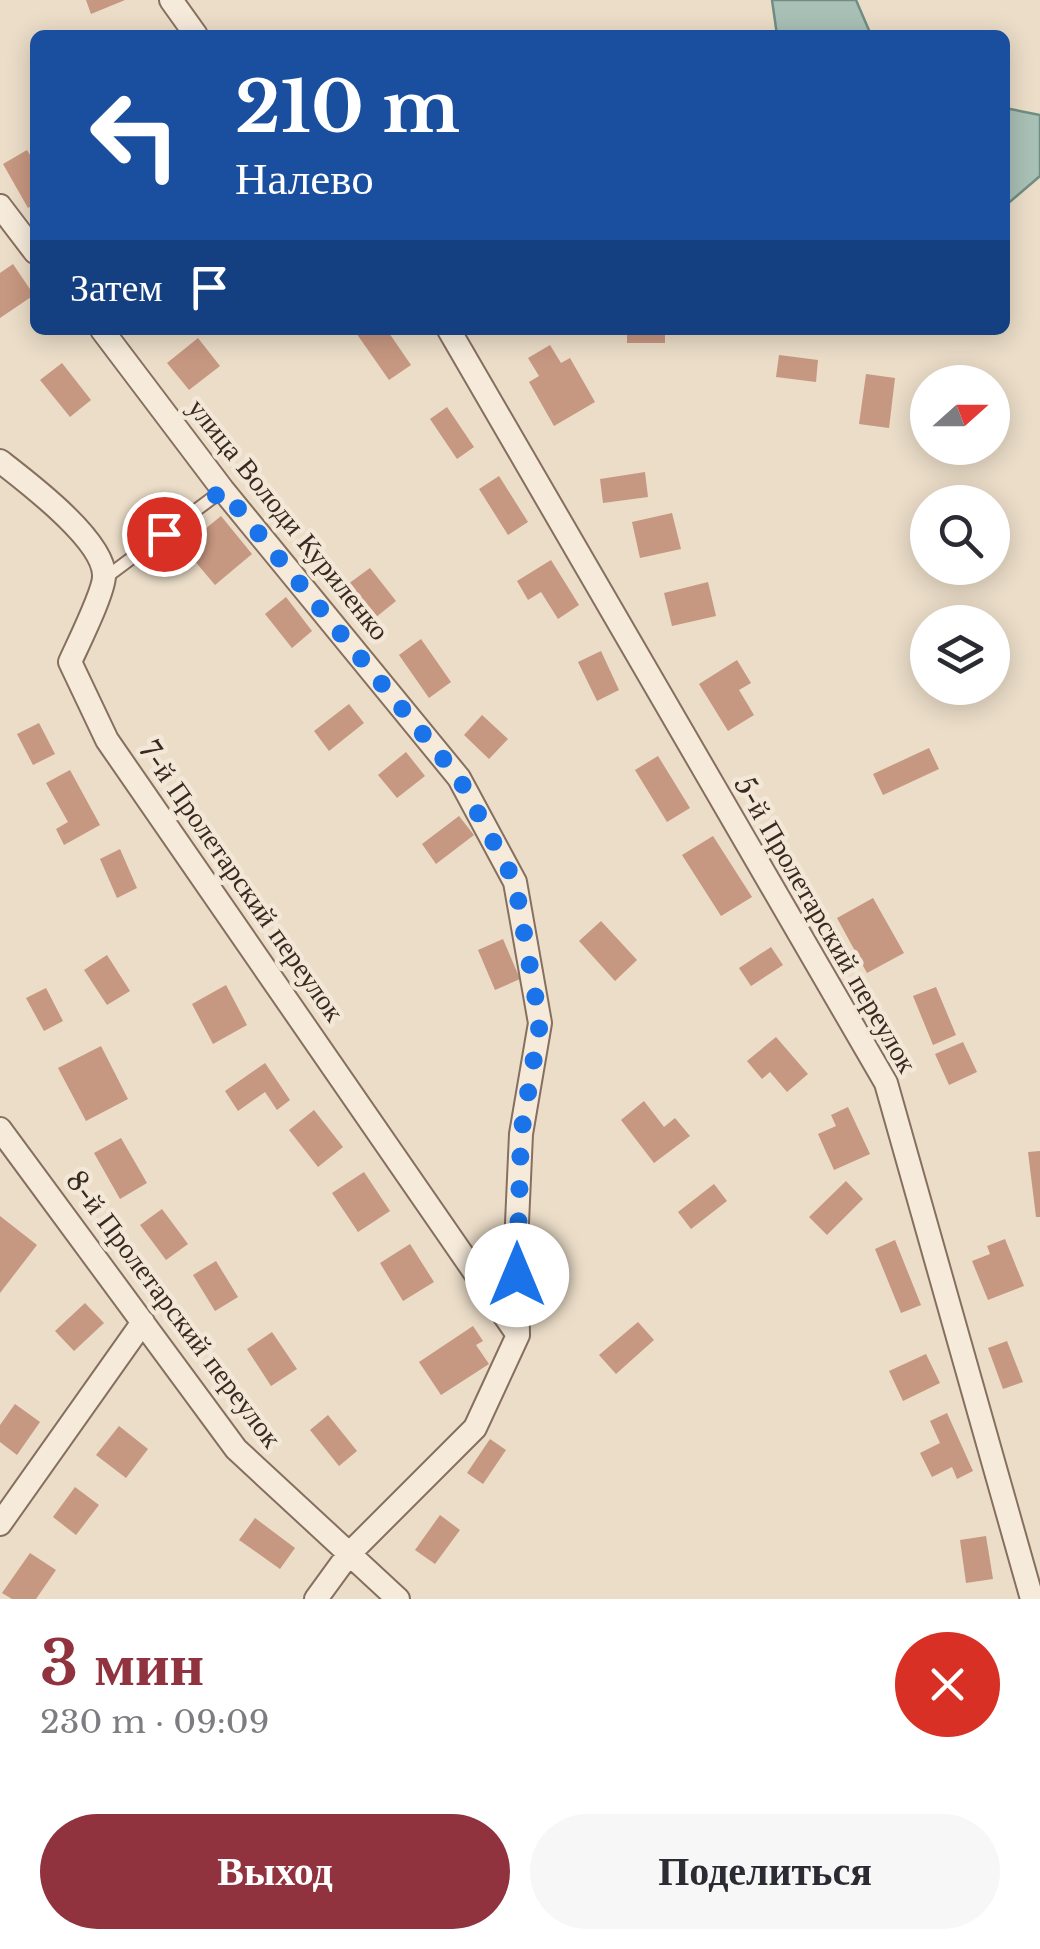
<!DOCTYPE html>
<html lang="ru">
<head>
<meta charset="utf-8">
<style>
	body { margin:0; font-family:"Libre Baskerville",serif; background:#f7f7f7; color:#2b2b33; height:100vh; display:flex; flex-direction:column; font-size:38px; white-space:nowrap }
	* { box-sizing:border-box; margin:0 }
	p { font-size:32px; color:#7c7c81 }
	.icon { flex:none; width:55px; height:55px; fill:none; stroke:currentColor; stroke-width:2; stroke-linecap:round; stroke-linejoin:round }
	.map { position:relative; height:1599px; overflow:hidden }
	.drawer { display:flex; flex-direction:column; background:#fff; flex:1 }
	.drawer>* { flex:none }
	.hud { position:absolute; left:30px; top:30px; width:980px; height:305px; border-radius:15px; box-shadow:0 5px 25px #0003; background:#1a4fa0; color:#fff; overflow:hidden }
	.needle { width:65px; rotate:69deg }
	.controls { position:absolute; left:910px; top:365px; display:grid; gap:20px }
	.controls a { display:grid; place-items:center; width:100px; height:100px; border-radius:50%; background:#fff; box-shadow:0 5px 25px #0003; font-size:50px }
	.pin { position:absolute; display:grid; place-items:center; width:85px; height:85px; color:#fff; margin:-42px; border:5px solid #fff; border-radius:50%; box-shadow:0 2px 10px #0007 }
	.me { position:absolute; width:110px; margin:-55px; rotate:0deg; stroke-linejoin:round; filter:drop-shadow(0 0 8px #0008) }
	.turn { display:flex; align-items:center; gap:35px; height:210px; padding:0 40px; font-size:45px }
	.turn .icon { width:130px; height:130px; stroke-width:2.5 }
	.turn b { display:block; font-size:70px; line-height:85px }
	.then { display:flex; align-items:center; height:95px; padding:0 40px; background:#0003; gap:20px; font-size:38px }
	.round { display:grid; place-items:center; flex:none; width:105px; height:105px; border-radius:52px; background:#f7f7f7 }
	.summary { display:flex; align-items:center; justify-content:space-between; height:170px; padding:0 40px }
	h1 { font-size:60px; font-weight:800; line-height:75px; color:#90333e }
	.primary-button { display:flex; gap:20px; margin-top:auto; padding:20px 40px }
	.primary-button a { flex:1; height:115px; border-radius:60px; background:#90333e; color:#fff; font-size:40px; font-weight:800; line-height:115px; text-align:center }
	.primary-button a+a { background:#f7f7f7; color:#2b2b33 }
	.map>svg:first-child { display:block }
	.water { fill:#a9c0b7; stroke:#708e83; stroke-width:2.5 }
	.building { fill:#c69781 }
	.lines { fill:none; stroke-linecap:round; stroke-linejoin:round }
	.service-casing { stroke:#866f5f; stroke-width:15 }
	.minor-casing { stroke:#866f5f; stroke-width:26 }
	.service { stroke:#f6ebdb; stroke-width:11 }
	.minor { stroke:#f6ebdb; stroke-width:22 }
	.route { stroke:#1a73e8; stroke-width:18; stroke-dasharray:0 32.4 }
	.labels { text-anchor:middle; stroke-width:9; stroke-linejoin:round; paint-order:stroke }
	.street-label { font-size:28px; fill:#382a21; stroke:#f3e8d7 }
</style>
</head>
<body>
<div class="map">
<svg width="1040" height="1599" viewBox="0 0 1040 1599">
	<rect width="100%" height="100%" fill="#ebddc8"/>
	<path class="water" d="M772,0H856L871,35H777Z
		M1005,108L1040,115V176L1005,206Z"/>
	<path class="building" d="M86,0H125L91,14Z
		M27,150L35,163V204L28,208L3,164Z
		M13,264L34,295L0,318V273Z
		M354,330H387L411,365L389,380Z
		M627,330H665V343H627Z
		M198,338L220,366L189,390L167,363Z
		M550,345L561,363L570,358L595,402L554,426L529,382L539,376L528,358Z
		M779,355L818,360L816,382L776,377Z
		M62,363L91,400L70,417L40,380Z
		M866,374L895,378L889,428L859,424Z
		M447,407L474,447L457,459L430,419Z
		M645,472L648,497L603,503L600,479Z
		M499,476L528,522L508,535L479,489Z
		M672,513L681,549L640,558L632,522Z
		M221,516L252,554L215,585L183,547Z
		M551,560L579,605L558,619L541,592L528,600L517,581Z
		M370,568L396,601L370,622L344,587Z
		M708,582L716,616L672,626L664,593Z
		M286,597L312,631L292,648L265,614Z
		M421,639L451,682L429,698L399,655Z
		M601,651L619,690L597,701L578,662Z
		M737,660L751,683L739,690L754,715L728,731L699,684Z
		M349,704L364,723L329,751L314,731Z
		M482,715L508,739L489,759L464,735Z
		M39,723L55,754L33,765L17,734Z
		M929,748L939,769L883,795L873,774Z
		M406,752L425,776L397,798L378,775Z
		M658,756L690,808L667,822L635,770Z
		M70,770L100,825L64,845L56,829L68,822L46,783Z
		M459,816L474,835L436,864L422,844Z
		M713,836L752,897L721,916L682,855Z
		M120,849L137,888L117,898L100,859Z
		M873,898L904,953L867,973L837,918Z
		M601,921L637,960L615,981L579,941Z
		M503,939L520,979L495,990L478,950Z
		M771,947L783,965L751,986L739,968Z
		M107,955L130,991L107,1005L84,970Z
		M226,985L247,1025L213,1044L192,1004Z
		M936,987L956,1035L933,1045L913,996Z
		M46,988L63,1021L44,1031L26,998Z
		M776,1037L808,1074L787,1092L770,1072L762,1079L747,1061Z
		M963,1042L977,1072L949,1085L935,1054Z
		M101,1046L128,1099L86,1121L58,1068Z
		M265,1063L290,1100L277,1110L265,1092L238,1111L225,1091Z
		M644,1101L664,1127L675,1118L690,1136L654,1163L621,1120Z
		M848,1107L870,1154L834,1170L818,1134L836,1126L831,1115Z
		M314,1110L343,1147L318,1167L289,1130Z
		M121,1138L147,1183L120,1199L94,1153Z
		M1040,1151V1217H1036L1028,1152Z
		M364,1172L390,1211L358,1232L332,1193Z
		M846,1181L863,1199L827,1235L809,1217Z
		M714,1184L727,1201L691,1229L678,1212Z
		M162,1209L188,1244L166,1260L140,1225Z
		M0,1216L37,1245L0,1293Z
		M1005,1239L1024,1286L988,1300L972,1261L990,1254L987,1246Z
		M895,1240L921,1305L901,1313L875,1249Z
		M410,1244L434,1282L403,1301L380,1263Z
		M216,1261L238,1297L215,1311L193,1275Z
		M85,1303L104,1323L74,1351L55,1331Z
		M638,1322L654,1340L616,1374L599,1355Z
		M473,1326L483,1341L476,1345L489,1364L441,1395L419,1362Z
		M272,1332L297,1369L271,1386L247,1349Z
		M1007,1341L1023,1382L1003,1389L988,1348Z
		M926,1354L940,1383L903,1401L889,1371Z
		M15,1404L40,1422L17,1455L0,1442V1425Z
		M947,1413L973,1471L957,1479L952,1467L932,1477L920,1453L940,1443L930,1421Z
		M328,1415L357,1451L339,1466L310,1430Z
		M119,1426L148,1449L126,1478L96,1455Z
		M490,1439L506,1450L483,1484L467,1473Z
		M75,1487L99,1505L76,1535L53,1517Z
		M440,1515L460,1530L435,1564L415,1550Z
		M255,1518L295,1548L280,1569L239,1540Z
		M986,1536L993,1579L966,1583L960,1540Z
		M30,1553L56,1570L36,1599H12L2,1593Z"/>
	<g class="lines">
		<g class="service-casing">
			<path id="service" d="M105,578L223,490"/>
		</g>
		<g class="minor-casing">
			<path id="minor" d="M171,0L196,35
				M0,206L35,252
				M102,330L223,490L459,778L515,882L540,1023L521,1134L516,1245L518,1335L475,1428L348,1555L316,1599
				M449,330L886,1083L1032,1599
				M0,461C27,482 103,539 104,575C105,590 78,644 70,662L107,740L518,1335
				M0,1129L236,1449L398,1599
				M0,1524L143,1322"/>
		</g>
		<use href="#service" class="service"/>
		<use href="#minor" class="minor"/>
	</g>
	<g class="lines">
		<path class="route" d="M164,534L223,490L459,778L515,882L540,1023L521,1134L517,1275"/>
	</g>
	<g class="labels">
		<g class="street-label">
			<text transform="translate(289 519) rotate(51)" y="10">улица Володи Куриленко</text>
			<text transform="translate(242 881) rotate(55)" y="10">7-й Пролетарский переулок</text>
			<text transform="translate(826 924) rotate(60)" y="10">5-й Пролетарский переулок</text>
			<text transform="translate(174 1309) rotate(53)" y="10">8-й Пролетарский переулок</text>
		</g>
	</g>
</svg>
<div class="controls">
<a><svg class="needle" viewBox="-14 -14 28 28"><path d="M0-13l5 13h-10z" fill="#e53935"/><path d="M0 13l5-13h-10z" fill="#7c7c81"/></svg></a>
<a><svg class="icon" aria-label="search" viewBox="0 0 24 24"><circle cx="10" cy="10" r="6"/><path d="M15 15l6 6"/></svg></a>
<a><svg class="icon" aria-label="layers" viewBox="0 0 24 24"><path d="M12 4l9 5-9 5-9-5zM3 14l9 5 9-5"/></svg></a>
</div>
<div class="pin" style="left:164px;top:534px;background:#d93025"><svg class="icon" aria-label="arrive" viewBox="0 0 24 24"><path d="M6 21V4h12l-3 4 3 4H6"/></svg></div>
<svg class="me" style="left:517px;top:1275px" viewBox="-20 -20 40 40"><circle r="19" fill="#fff"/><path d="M0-13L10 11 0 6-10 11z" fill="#1a73e8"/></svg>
<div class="hud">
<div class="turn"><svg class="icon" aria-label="left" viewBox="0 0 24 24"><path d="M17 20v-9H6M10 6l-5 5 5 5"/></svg><div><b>210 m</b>Налево</div></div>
<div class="then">Затем<svg class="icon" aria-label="arrive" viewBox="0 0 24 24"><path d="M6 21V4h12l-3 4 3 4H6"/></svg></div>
</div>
</div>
<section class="drawer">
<div class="summary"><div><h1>3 мин</h1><p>230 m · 09:09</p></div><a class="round" style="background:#d93025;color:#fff"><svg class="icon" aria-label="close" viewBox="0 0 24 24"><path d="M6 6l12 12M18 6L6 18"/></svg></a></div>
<div class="primary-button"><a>Выход</a><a>Поделиться</a></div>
</section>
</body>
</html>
